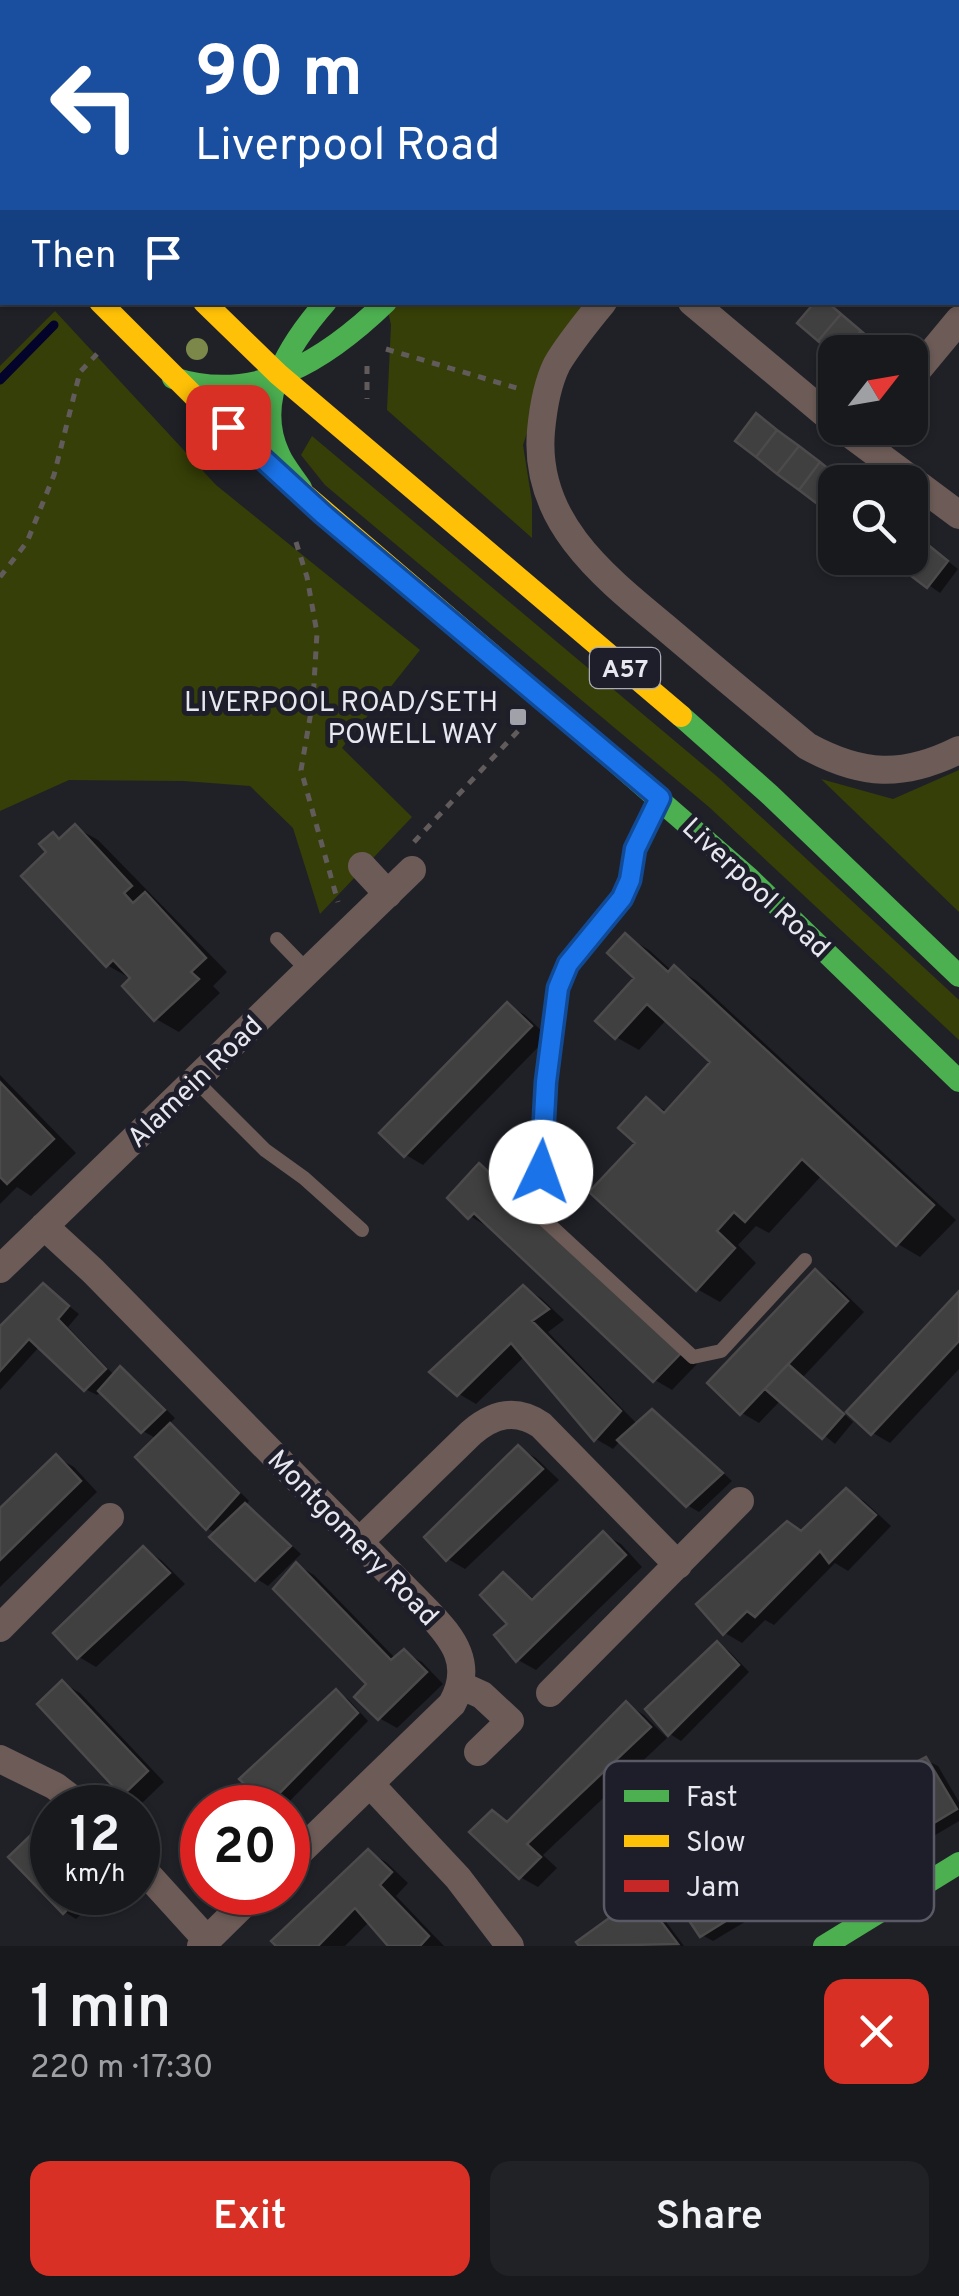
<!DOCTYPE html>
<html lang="en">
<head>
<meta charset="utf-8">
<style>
	body { margin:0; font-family:Overpass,sans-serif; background:#212226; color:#f1f3f6; height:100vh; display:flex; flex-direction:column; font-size:38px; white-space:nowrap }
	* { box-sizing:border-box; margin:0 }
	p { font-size:32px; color:#9fa0a4 }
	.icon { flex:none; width:55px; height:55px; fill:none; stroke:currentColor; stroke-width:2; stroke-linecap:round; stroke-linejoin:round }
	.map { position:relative; height:1946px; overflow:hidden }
	.drawer { display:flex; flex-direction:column; background:#18191d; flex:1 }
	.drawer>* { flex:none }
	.banner { position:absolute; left:0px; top:0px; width:960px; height:305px; box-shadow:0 2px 8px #0004,0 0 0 2px #36383b; background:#1a4fa0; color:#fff; overflow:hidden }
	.needle { width:65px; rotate:59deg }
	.buttons { position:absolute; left:818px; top:335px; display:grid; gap:20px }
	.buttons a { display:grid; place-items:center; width:110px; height:110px; border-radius:20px; background:#18191d; box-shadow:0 2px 8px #0004,0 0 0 2px #36383b; font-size:50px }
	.speed { position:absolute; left:30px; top:1785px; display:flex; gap:20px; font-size:50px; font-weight:700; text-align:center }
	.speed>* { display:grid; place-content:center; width:130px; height:130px; border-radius:50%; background:#18191d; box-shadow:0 2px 8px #0004,0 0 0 2px #36383b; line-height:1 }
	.speed small { font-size:25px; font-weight:400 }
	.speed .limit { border:15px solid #d22; background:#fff; color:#111 }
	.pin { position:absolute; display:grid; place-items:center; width:85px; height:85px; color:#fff; margin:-42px; border-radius:20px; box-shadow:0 5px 15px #0006 }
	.me { position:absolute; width:110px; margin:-55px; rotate:3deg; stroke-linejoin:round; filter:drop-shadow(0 0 8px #0008) }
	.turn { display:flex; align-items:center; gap:35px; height:210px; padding:0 30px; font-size:45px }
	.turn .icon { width:130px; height:130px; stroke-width:2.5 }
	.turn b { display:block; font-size:70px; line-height:85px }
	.then { display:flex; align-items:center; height:95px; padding:0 30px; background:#0003; gap:20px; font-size:38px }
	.round { display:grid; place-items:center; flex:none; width:105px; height:105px; border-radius:20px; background:#212226 }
	.summary { display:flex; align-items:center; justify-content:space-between; height:170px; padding:0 30px }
	h1 { font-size:60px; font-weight:600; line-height:75px }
	.button { display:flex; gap:20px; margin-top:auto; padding:20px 30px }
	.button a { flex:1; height:115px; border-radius:20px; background:#d93025; color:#fff; font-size:40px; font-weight:600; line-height:115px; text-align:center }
	.button a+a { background:#212226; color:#f1f3f6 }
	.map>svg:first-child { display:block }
	.green { fill:#363f07 }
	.shadow { fill:#0007 }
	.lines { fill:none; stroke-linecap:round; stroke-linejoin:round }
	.stream { stroke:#03032c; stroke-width:9 }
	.building { fill:#404041; stroke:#4c4a4b; stroke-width:2.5 }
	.path { stroke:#625b5b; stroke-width:5; stroke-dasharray:8 8; stroke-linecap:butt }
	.lane { stroke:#6c5b57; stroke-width:14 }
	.street { stroke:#6c5b57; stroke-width:28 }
	.fast { stroke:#4caf50; stroke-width:22 }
	.slow { stroke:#ffc107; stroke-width:22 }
	.jam { stroke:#c62828; stroke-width:22 }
	.tree { fill:#7b8849 }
	.route-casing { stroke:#114b97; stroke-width:25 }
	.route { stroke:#1a73e8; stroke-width:18 }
	.poi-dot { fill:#a1a2a9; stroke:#1d1e2a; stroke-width:4 }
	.labels { text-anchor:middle; stroke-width:10; stroke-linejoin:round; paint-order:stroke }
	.shield { fill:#1d1e2a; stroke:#aaabb4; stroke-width:2.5 }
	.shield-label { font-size:25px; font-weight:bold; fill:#e6e7ef }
	.poi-label { font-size:28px; fill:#e6e7ef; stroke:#1d1e2a; text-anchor:end }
	.street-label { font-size:28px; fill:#e6e7ef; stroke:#1d1e2a }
	.key { fill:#1d1e2a; stroke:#595a65; stroke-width:2.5 }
	.key-label { font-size:28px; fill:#e6e7ef }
</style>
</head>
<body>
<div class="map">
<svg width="959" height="1946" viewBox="0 0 959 1946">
	<rect width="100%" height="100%" fill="#202127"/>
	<path class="green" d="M0,0H641L2,2V11Z
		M386,302L593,303L551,359L523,445L532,502V538L387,410L391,325Z
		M55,311L216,485L420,650L342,748L412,817L320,914L293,828L250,786L184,781L69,780L0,811V366Z
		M312,436L720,779L959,1000V1040L709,807L325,485L301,455Z
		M959,770V912L821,779L893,799Z"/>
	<path class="shadow" d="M928,0H959L958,39V2H926Z
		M959,189V276L958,278V191Z
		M768,423L845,482H835V515L738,440Z
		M910,532L958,569L940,593L891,558H910Z
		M75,827L98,840L227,972L213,986L220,993L179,1032L156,1019L133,980L107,965L50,852L53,835L61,840Z
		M626,936L649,950L672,971L675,968L697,981L956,1220L920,1257L898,1244L823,1174L769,1233L756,1226L738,1245L756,1263L720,1302L697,1289L638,1143L647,1100L668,1112L714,1062L667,1019L639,1050L616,1037L638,978Z
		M507,1005L525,1015L548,1037L423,1165L406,1155Z
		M0,1075L76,1153L31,1196L17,1187L0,1204Z
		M479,1166L497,1176L697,1364L672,1390L655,1380L490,1224L488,1227L470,1216Z
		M815,1272L833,1282L864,1312L803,1377L853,1422L835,1444L781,1400L759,1423L742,1413Z
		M44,1286L79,1314L68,1327L115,1376L120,1369L132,1376L175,1418L168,1425L181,1433L249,1501L245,1506L257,1513L301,1554L268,1586L257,1579L213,1537L216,1533L207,1528L157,1439L143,1431L102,1391L97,1395L85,1389L40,1346L0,1390V1329Z
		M524,1288L541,1298L564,1320L548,1332L638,1425L653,1412L664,1419L732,1481L699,1512L687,1505L621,1440L613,1449L596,1439L525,1356L476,1404L459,1394Z
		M959,1295V1369L890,1443L873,1433Z
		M519,1448L536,1458L559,1480L465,1569L448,1559Z
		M56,1457L74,1467L97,1492L0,1587V1512Z
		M846,1491L864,1501L891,1526L848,1571L835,1563L774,1625L765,1620L742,1643L725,1633L699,1604L803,1532Z
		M603,1534L621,1544L642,1567L536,1670L518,1660L503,1575L536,1600Z
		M144,1549L161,1560L185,1584L96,1667L79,1657L56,1633Z
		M297,1565L314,1575L396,1659L404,1652L422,1662L443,1684L397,1728L379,1718L370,1684Z
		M718,1644L729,1651L749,1672L681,1741L670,1734Z
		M63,1683L80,1693L164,1782L141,1804L124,1794Z
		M336,1692L348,1699L368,1721L283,1808H274L268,1804Z
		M627,1704L644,1715L667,1738L543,1855L557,1868L538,1887L520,1877L492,1813L509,1823Z
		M926,1760L938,1766L959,1802V1821L905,1853L893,1846Z
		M34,1835L52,1848V1892H97L100,1896L76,1919L65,1912L12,1857Z
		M369,1852L386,1862L408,1883L396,1896L444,1946H391L370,1921L345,1946H280Z
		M725,1867L736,1873L765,1910L713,1941L702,1935L701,1900Z
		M641,1898L653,1904L684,1946H582L580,1943Z"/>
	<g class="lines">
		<path class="stream" d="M543,2L545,0
			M0,380L54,325"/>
	</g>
	<path class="building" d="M815,302H827L841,314L818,341L797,323Z
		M841,314L861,331L843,352H835V355L818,341Z
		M861,331L882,349L878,352H843Z
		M756,413L777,430L756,457L735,441Z
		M777,430L799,446L777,474L756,457Z
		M799,446L820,462L799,490L777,474Z
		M820,462L841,479L835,482L820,506L799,490Z
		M835,487V518L820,506Z
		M910,531L927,544L906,572L887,558H910Z
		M927,544L948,561L927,588L906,572Z
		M75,824L132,886L124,893L133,903L145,892L206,958L191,972L199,979L154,1021L122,986L130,978L113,960L106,967L21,876L46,852L39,844L53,832L59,839Z
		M625,933L668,972L674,965L934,1205L896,1246L802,1159L745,1222L734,1212L717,1231L735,1248L696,1291L589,1192L635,1143L618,1128L646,1097L664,1113L710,1062L647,1004L615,1039L595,1021L634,978L607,953Z
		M507,1002L532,1026L404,1157L379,1133Z
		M0,1082L54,1139L7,1184L0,1177Z
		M479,1163L681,1353L653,1382L474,1213L468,1219L447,1198Z
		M815,1269L848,1301L740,1415L707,1383Z
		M43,1283L69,1306L58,1319L106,1369L84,1391L29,1339L0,1371V1326Z
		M523,1285L549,1309L532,1321L621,1411L594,1441L511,1343L457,1396L429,1372Z
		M959,1291V1341L871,1435L846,1412Z
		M788,1364L844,1414L822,1439L765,1389Z
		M120,1366L165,1410L141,1433L98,1391Z
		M652,1409L723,1473L686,1507L617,1440Z
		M170,1423L239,1493L206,1530L135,1457Z
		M518,1445L543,1469L446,1561L424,1537Z
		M56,1454L81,1481L0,1560V1508Z
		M846,1488L876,1515L829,1563L820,1551L755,1617L747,1611L723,1635L696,1604L787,1521L801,1531Z
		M245,1503L291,1546L255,1581L209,1537Z
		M603,1531L626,1555L516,1662L494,1635L507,1624L480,1595L503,1572L532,1600Z
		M143,1546L170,1573L77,1659L53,1633Z
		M296,1562L391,1660L404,1649L427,1672L378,1720L354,1697L366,1684L273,1589Z
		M717,1641L739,1665L668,1736L645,1709Z
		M62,1680L148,1771L122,1796L37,1704Z
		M336,1689L358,1713L267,1806L239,1779Z
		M626,1701L651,1727L527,1844L541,1857L519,1879L469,1832L492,1810L507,1822Z
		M926,1757L957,1809L892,1848L864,1805L914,1779L907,1767Z
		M34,1832L52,1851V1892H85L63,1914L8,1857Z
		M202,1834V1885L181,1861L193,1851L188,1847Z
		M368,1849L392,1872L380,1885L429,1936L420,1946H388L355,1908L318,1946H276L271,1941Z
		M725,1864L755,1903L700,1937L682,1910L697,1900L689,1888Z
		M641,1895L678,1944L579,1946L576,1942Z"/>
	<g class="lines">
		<path class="path" d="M486,2L488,0
			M386,349L520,389
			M367,366V399
			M296,542L307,577L317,633L313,700L301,770L338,902
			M0,577L27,542L54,475L80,372L97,354
			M414,842L519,730"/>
		<path class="lane" d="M356,0L358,2
			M0,240L2,238
			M655,808L635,849L630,881L622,897L568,964L558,988L546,1082L538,1214L693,1357L721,1351L805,1260
			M277,939L308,971
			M195,1080L265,1150L304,1178L362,1230"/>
		<path class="street" d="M862,2L864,0
			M603,302C587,322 570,342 557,364C547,384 543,409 541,431C533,521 603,576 666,628C713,668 760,707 807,746C862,776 903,778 959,750
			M692,302L835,422
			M910,379L959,320
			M842,428L959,515
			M362,866L388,894
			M44,1226L93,1271L427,1611C454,1639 474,1665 452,1704L288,1863
			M0,1269L412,870
			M359,1542L471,1433C493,1414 516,1408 541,1425L678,1565
			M0,1628L110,1517
			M460,1685L482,1695L510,1721L478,1752
			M550,1693L740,1501
			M0,1759L55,1786L84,1808
			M370,1784L458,1878L510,1946
			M138,1864L207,1940
			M201,1946L256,1892"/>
		<path class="fast" d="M0,194L2,197
			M173,378C257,405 327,359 386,302
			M301,488C294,477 284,466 279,454C253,399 290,343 326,302
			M490,653L748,877L959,1081
			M681,716L769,794L959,976
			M824,1946L959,1863"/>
		<path class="slow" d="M100,302L222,424L490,653
			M204,302L278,374L681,716"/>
		<path class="jam" d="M661,2L664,0
			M0,84L2,87"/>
	</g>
	<circle class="tree" cx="197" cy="349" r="11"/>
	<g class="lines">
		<g class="route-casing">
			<path id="route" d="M228,427L323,514L660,798L635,849L630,880L622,898L568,964L558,988L546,1082L541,1172"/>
		</g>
		<use href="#route" class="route"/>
	</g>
	<rect class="poi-dot" x="508" y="707" width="20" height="20" rx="5"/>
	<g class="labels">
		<rect class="shield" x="590" y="648" width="70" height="40" rx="8"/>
		<g class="shield-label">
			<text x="625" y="677">A57</text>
		</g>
		<g class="poi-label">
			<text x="498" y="711">LIVERPOOL ROAD/SETH<tspan x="498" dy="32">POWELL WAY</tspan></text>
		</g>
		<g class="street-label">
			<text transform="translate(757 887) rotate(43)" y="10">Liverpool Road</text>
			<text transform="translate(194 1081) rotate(-44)" y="10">Alamein Road</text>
			<text transform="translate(354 1537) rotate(46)" y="10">Montgomery Road</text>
		</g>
	</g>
	<rect x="604" y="1761" width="330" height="160" rx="15" class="key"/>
	<rect x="624" y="1790" width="45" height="12" fill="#4caf50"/>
	<rect x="624" y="1835" width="45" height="12" fill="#ffc107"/>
	<rect x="624" y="1880" width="45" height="12" fill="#c62828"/>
	<g class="key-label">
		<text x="686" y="1806">Fast</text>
		<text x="686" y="1851">Slow</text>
		<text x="686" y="1896">Jam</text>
	</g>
</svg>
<div class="buttons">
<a><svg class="needle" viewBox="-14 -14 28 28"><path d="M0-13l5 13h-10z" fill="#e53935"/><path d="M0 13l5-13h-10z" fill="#9fa0a4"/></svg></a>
<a><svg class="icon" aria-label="search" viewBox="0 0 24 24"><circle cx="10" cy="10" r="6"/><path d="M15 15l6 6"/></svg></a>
</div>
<div class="speed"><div>12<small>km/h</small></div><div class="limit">20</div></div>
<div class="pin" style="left:228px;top:427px;background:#d93025"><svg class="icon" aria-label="arrive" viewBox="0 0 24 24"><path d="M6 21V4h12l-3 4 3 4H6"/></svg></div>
<svg class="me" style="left:541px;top:1172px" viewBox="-20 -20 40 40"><circle r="19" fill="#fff"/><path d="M0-13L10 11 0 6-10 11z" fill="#1a73e8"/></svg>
<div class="banner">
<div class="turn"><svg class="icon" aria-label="left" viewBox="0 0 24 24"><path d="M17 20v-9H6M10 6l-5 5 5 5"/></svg><div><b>90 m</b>Liverpool Road</div></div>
<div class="then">Then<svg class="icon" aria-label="arrive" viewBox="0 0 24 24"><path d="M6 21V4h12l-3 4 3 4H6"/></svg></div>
</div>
</div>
<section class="drawer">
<div class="summary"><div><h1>1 min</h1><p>220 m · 17:30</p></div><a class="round" style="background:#d93025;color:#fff"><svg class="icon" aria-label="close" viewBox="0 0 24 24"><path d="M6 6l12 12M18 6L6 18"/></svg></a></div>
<div class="button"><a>Exit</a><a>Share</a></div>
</section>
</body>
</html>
